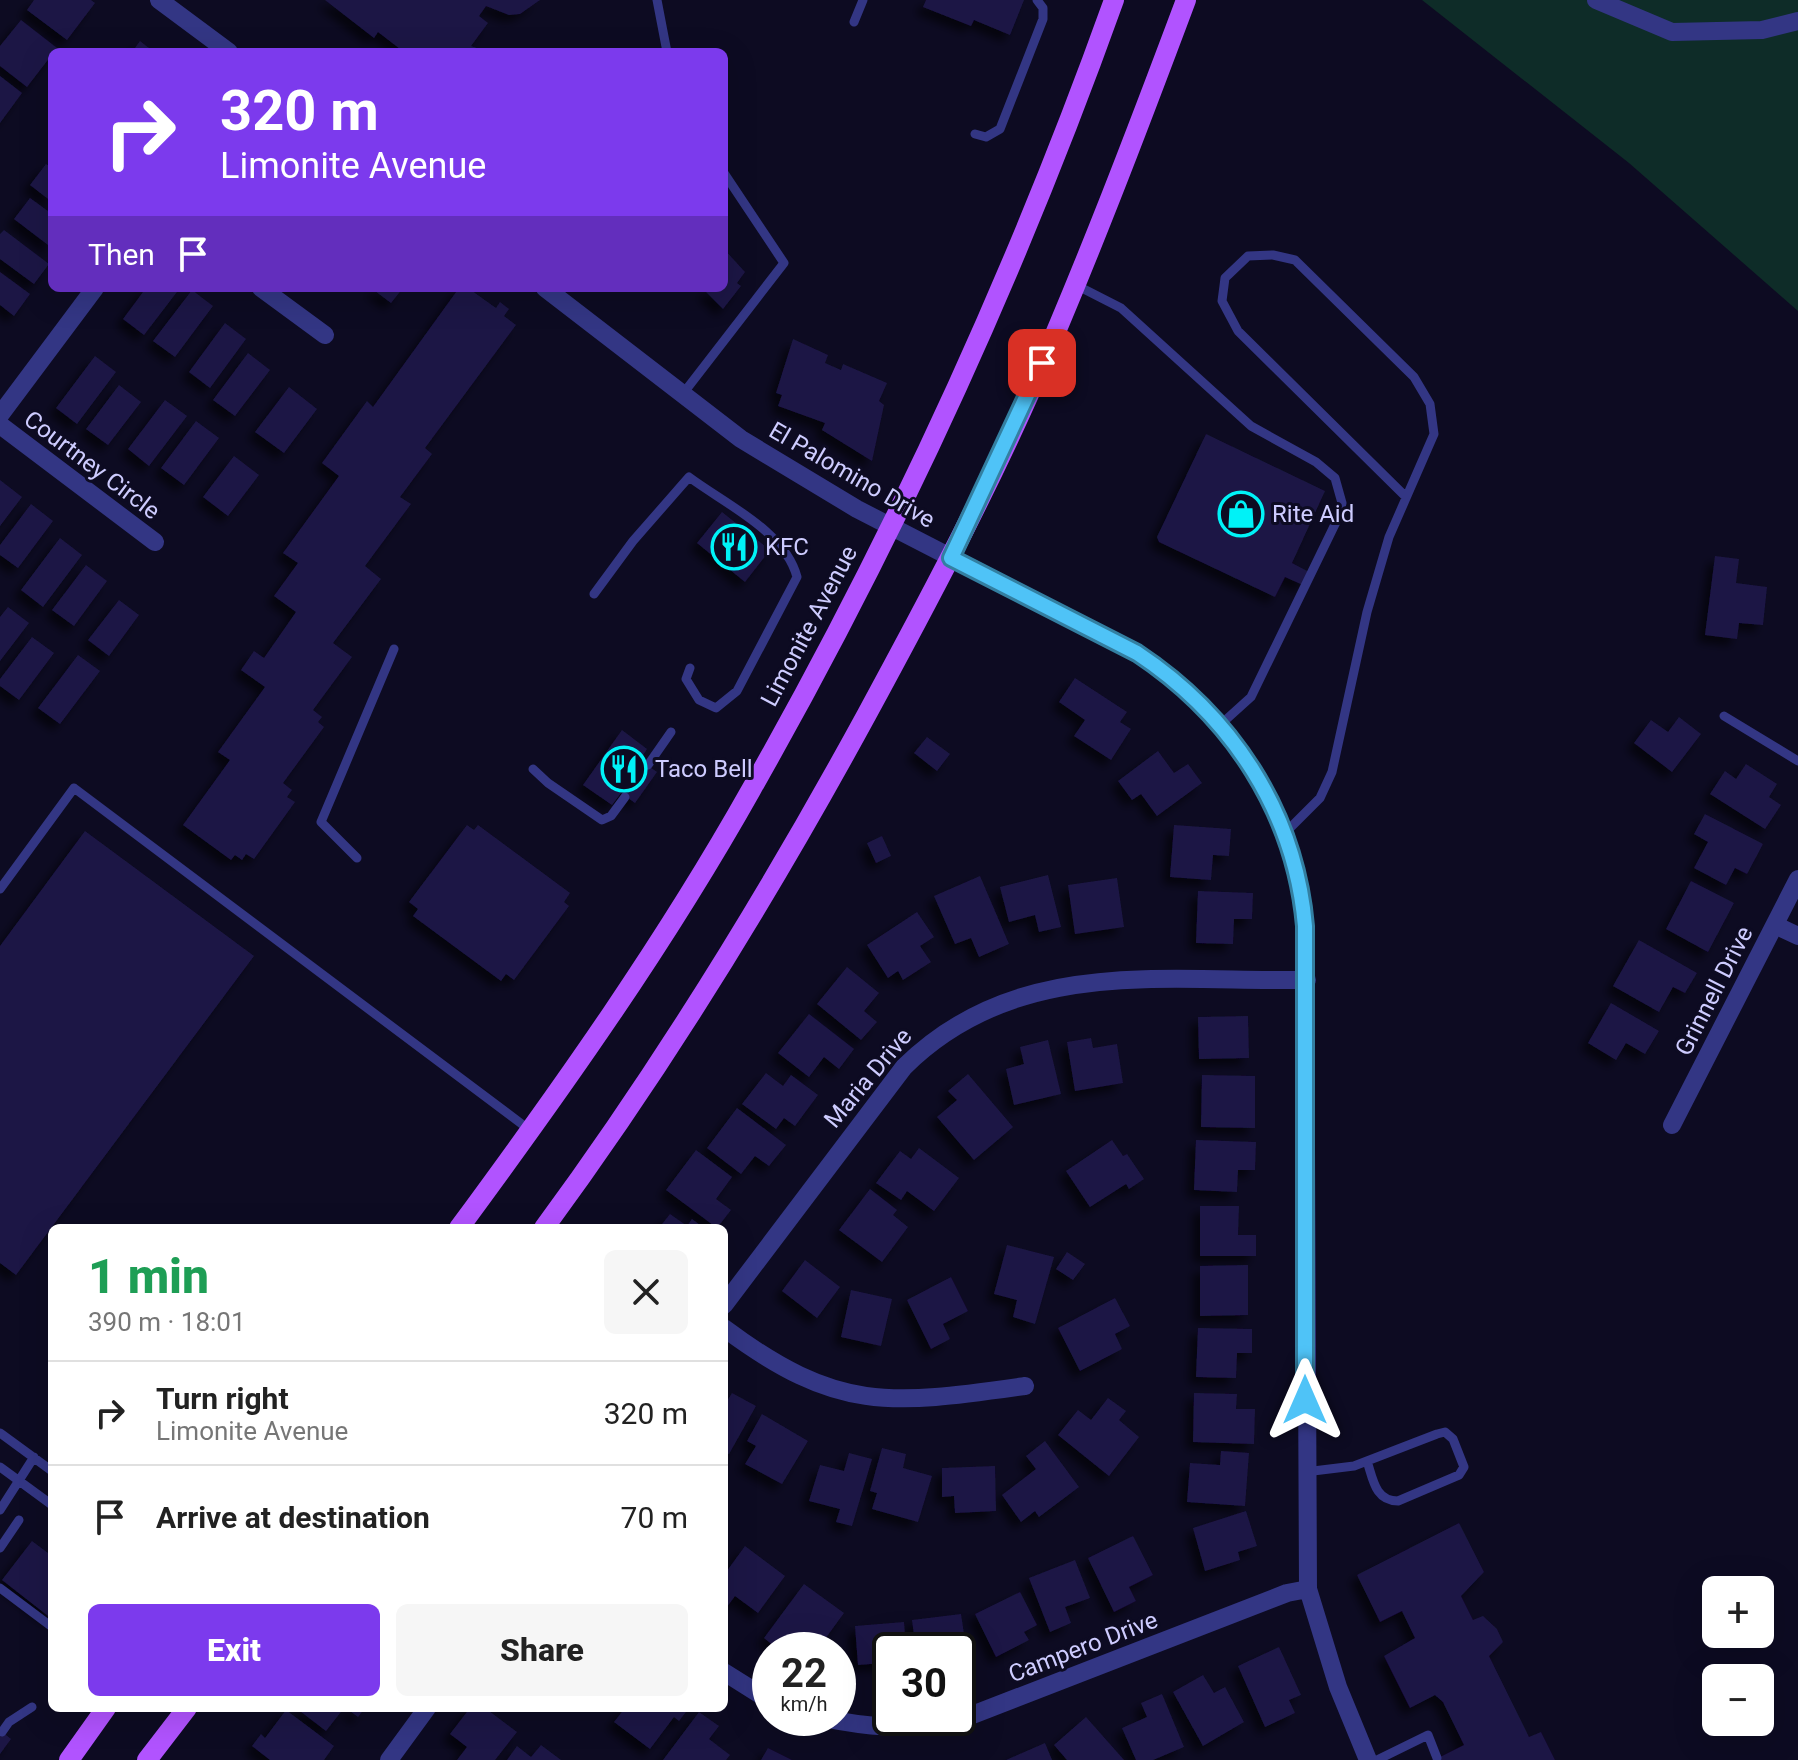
<!DOCTYPE html>
<html lang="en">
<head>
<meta charset="utf-8">
<style>
	body { margin:0; font-family:Roboto,sans-serif; background:#f6f6f6; color:#222; height:100vh; display:flex; flex-direction:column; font-size:30px; white-space:nowrap }
	* { box-sizing:border-box; margin:0 }
	p { font-size:26px; color:#767676 }
	.icon { flex:none; width:44px; height:44px; fill:none; stroke:currentColor; stroke-width:2; stroke-linecap:round; stroke-linejoin:round }
	.map { position:relative; flex:1; overflow:hidden }
	.sheet { position:absolute; left:48px; top:1224px; width:680px; height:488px; display:flex; flex-direction:column; background:#fff; border-radius:12px; box-shadow:0 8px 32px #0002 }
	.sheet>* { flex:none }
	.guide { position:absolute; left:48px; top:48px; width:680px; height:244px; border-radius:12px; box-shadow:0 8px 32px #0002; background:#7c3aed; color:#fff; overflow:hidden }
	.tools { position:absolute; left:1702px; top:1576px; display:grid; gap:16px }
	.tools a { display:grid; place-items:center; width:72px; height:72px; border-radius:12px; background:#fff; box-shadow:0 8px 32px #0002; font-size:40px }
	.speed { position:absolute; left:752px; top:1632px; display:flex; gap:16px; font-size:40px; font-weight:700; text-align:center }
	.speed>* { display:grid; place-content:center; width:104px; height:104px; border-radius:50%; background:#fff; box-shadow:0 8px 32px #0002; line-height:1 }
	.speed small { font-size:20px; font-weight:400 }
	.speed .limit { border:4px solid #111; border-radius:12px; background:#fff; color:#111 }
	.pin { position:absolute; display:grid; place-items:center; width:68px; height:68px; color:#fff; margin:-34px; border-radius:16px; box-shadow:0 4px 12px #0006 }
	.me { position:absolute; width:88px; margin:-44px; rotate:0deg; stroke-linejoin:round; filter:drop-shadow(0 0 6px #0008) }
	.turn { display:flex; align-items:center; gap:28px; height:168px; padding:0 40px; font-size:36px }
	.turn .icon { width:104px; height:104px; stroke-width:2.5 }
	.turn b { display:block; font-size:56px; line-height:68px }
	.then { display:flex; align-items:center; height:76px; padding:0 40px; background:#0003; gap:16px; font-size:30px }
	.round { display:grid; place-items:center; flex:none; width:84px; height:84px; border-radius:12px; background:#f6f6f6 }
	.headline { display:flex; align-items:center; justify-content:space-between; height:136px; padding:0 40px }
	h1 { font-size:48px; font-weight:800; line-height:60px; color:#1e9e55 }
	.primary-button { display:flex; gap:16px; margin-top:auto; padding:16px 40px }
	.primary-button a { flex:1; height:92px; border-radius:12px; background:#7c3aed; color:#fff; font-size:32px; font-weight:800; line-height:92px; text-align:center }
	.primary-button a+a { background:#f6f6f6; color:#222 }
	ul { padding:0; list-style:none }
	li { display:flex; align-items:center; gap:24px; height:104px; padding:0 40px; border-top:2px solid #e0e0e0 }
	li div { flex:1 }
	li b { display:block; font-size:30px }
	li em { font-style:normal }
	.map>svg:first-child { display:block }
	.green { fill:#0e2c28 }
	.building { fill:#1c1644; filter:url(#shadow) }
	.lines { fill:none; stroke-linecap:round; stroke-linejoin:round }
	.service { stroke:#333684; stroke-width:9 }
	.minor { stroke:#333684; stroke-width:18 }
	.primary { stroke:#b153ff; stroke-width:20 }
	.route-casing { stroke:#337fa1; stroke-width:20 }
	.route { stroke:#4fc3f7; stroke-width:14 }
	.labels { text-anchor:middle; stroke-width:6; stroke-linejoin:round; paint-order:stroke }
	.street-label { font-size:24px; fill:#ceccff; stroke:#0d0b22 }
	.poi-label { font-size:24px; fill:#ceccff; stroke:#0d0b22; text-anchor:start }
</style>
</head>
<body>
<div class="map">
<svg width="1798" height="1760" viewBox="0 0 1798 1760">
	<defs>
		<filter id="shadow"><feDropShadow dx="-7" dy="7" stdDeviation="4" flood-color="#0009"/></filter>
	</defs>
	<rect width="100%" height="100%" fill="#0d0b22"/>
	<path class="green" d="M1422,0H1798V311L1629,163Z"/>
	<path class="building" d="M34,0H91L95,3L67,40L27,10Z
		M325,0H540L520,14L509,15L486,6L479,16L488,23L471,46L489,52H404L378,32L374,38Z
		M926,0H1024L1010,35L974,20L971,26L923,7Z
		M21,20L57,48L27,87L0,66V46Z
		M140,41L154,52H132Z
		M0,76L22,93L0,123Z
		M46,164L52,168V202L30,185Z
		M30,198L52,214V248L14,219Z
		M4,230L49,264L34,284L0,259V234Z
		M724,249L745,272L737,283L741,286L723,309L704,290L724,288Z
		M0,272L30,294L14,316L0,305Z
		M146,288H180L144,335L123,319Z
		M371,288H403L391,303Z
		M459,288H468L496,308L500,302L509,309L504,316L516,325L425,448L432,454L400,497L411,504L365,566L381,579L333,643L352,657L313,710L322,717L318,722L324,727L283,783L292,790L287,797L295,802L254,859L246,854L242,860L235,855L231,860L183,825L230,760L218,752L265,687L241,670L254,651L264,658L296,612L274,596L298,563L283,553L339,476L322,463L367,401L373,407Z
		M192,290L213,306L175,357L153,341Z
		M225,323L246,339L210,388L189,372Z
		M793,339L828,355L825,363L841,370L843,364L887,383L879,401L884,405L872,461L822,430L825,423L778,406L782,395L776,393Z
		M248,353L270,370L235,416L213,400Z
		M95,356L116,372L77,424L56,408Z
		M119,385L141,402L108,445L86,429Z
		M289,387L317,409L284,453L255,432Z
		M165,400L187,416L149,466L128,449Z
		M196,421L219,438L184,485L161,468Z
		M1206,434L1325,491L1292,563L1309,572L1303,585L1285,577L1275,597L1159,542L1157,537Z
		M234,456L259,475L228,516L203,497Z
		M0,480L22,497L0,526Z
		M31,504L53,521L18,568L0,555V545Z
		M722,512L770,550L745,582L697,543Z
		M60,538L82,555L43,607L21,590Z
		M1715,556L1739,559L1736,583L1767,587L1763,625L1739,623L1737,639L1705,635Z
		M86,565L107,581L74,626L52,610Z
		M119,600L139,615L109,656L88,640Z
		M8,607L29,623L0,661V617Z
		M32,637L54,653L19,700L0,686V679Z
		M78,655L100,671L60,724L38,708Z
		M1075,678L1127,712L1120,722L1131,729L1111,760L1074,736L1085,720L1059,702Z
		M1679,717L1701,734L1672,772L1634,743L1651,720L1668,732Z
		M622,730L647,749L640,760L657,772L635,803L621,793L612,805L583,785Z
		M927,737L950,754L937,771L914,753Z
		M1158,751L1174,773L1188,764L1202,783L1157,816L1141,794L1132,800L1118,781Z
		M1746,764L1777,784L1769,797L1781,805L1765,829L1710,794L1725,771L1736,779Z
		M1705,814L1763,844L1747,874L1735,868L1726,885L1694,868L1708,842L1694,834Z
		M467,825L474,830L478,825L570,893L564,902L569,906L514,980L506,974L501,981L413,916L418,909L409,902Z
		M1174,825L1231,829L1229,856L1213,855L1211,880L1170,877Z
		M85,831L254,956L16,1275L0,1263V946Z
		M882,836L891,856L876,863L867,843Z
		M1048,875L1061,927L1039,932L1035,915L1009,922L1000,887Z
		M980,876L1009,944L979,957L971,938L955,944L934,896Z
		M1117,878L1124,927L1075,934L1068,885Z
		M1691,881L1734,903L1708,952L1666,929Z
		M1198,891L1253,893L1252,919H1234L1233,944L1196,943Z
		M917,912L934,937L920,946L931,962L903,980L898,971L888,978L867,945Z
		M1639,940L1697,973L1685,993L1673,987L1659,1012L1613,986Z
		M847,967L879,993L864,1011L877,1022L861,1040L817,1004Z
		M1611,1003L1659,1031L1645,1054L1626,1043L1616,1060L1588,1043Z
		M809,1014L854,1049L839,1069L824,1057L809,1077L778,1053Z
		M1248,1016L1249,1058L1199,1059L1198,1017Z
		M1091,1038L1093,1048L1117,1044L1123,1083L1075,1091L1067,1042Z
		M1048,1040L1061,1094L1014,1105L1006,1069L1024,1064L1020,1047Z
		M766,1073L783,1086L791,1075L818,1095L795,1126L784,1118L776,1129L742,1104Z
		M968,1074L1013,1127L974,1160L937,1117L957,1100L948,1091Z
		M1202,1075L1255,1076V1128L1201,1127Z
		M737,1108L786,1145L769,1166L755,1156L741,1174L707,1148Z
		M1112,1140L1123,1156L1127,1154L1144,1179L1129,1189L1126,1184L1090,1207L1066,1171Z
		M1196,1140L1256,1142L1255,1170H1238L1237,1192L1194,1190Z
		M919,1148L959,1178L934,1211L907,1191L901,1200L876,1183L900,1151L911,1159Z
		M696,1150L732,1177L716,1199L731,1210L717,1228L666,1190Z
		M870,1189L897,1210L893,1215L908,1227L882,1262L839,1230Z
		M1200,1206H1239L1238,1235H1256V1256H1200Z
		M670,1214L687,1226L692,1219L704,1228H659Z
		M1007,1245L1054,1257L1035,1324L1013,1317L1017,1300L994,1294Z
		M1067,1252L1085,1264L1073,1280L1056,1269Z
		M805,1260L840,1287L817,1318L782,1291Z
		M1248,1265V1315L1200,1316V1266Z
		M951,1277L968,1311L943,1324L950,1339L931,1349L907,1300Z
		M851,1290L892,1299L881,1346L841,1337Z
		M1115,1298L1130,1326L1115,1334L1122,1349L1080,1371L1058,1328Z
		M1198,1328L1252,1329V1353H1237L1236,1378L1196,1377Z
		M732,1393L756,1406L729,1454L724,1452V1406Z
		M1194,1393L1237,1394L1236,1409H1255L1254,1444L1193,1442Z
		M1108,1398L1126,1411L1119,1420L1139,1437L1109,1476L1058,1435L1078,1410L1091,1420Z
		M762,1414L808,1441L782,1484L745,1464L756,1446L747,1441Z
		M1045,1441L1079,1487L1039,1517L1035,1511L1021,1522L1002,1495L1036,1469L1026,1456Z
		M882,1448L906,1454L903,1468L932,1476L918,1522L872,1509L877,1493L870,1491Z
		M1221,1451L1249,1453L1245,1506L1187,1502L1190,1463L1220,1465Z
		M849,1453L872,1459L852,1526L836,1522L840,1509L809,1501L820,1465L844,1471Z
		M995,1466L996,1511L955,1513L954,1496L942,1497V1468Z
		M1246,1511L1257,1546L1238,1552L1240,1560L1205,1571L1193,1528Z
		M1459,1523L1484,1572L1461,1596L1473,1620L1483,1616L1497,1629L1503,1642L1489,1656L1529,1737L1541,1732L1555,1760H1434L1464,1745L1443,1702L1435,1695L1410,1708L1384,1656L1415,1638L1402,1611L1380,1622L1357,1575Z
		M1133,1536L1153,1575L1129,1587L1136,1601L1114,1612L1088,1558Z
		M32,1541L52,1556V1619L2,1580Z
		M745,1546L785,1576L758,1613L735,1596L724,1611V1575Z
		M1075,1560L1090,1598L1065,1607L1071,1623L1050,1632L1029,1578Z
		M804,1584L844,1613L817,1650H809L801,1643L796,1650H779L764,1638Z
		M1020,1592L1037,1625L1024,1632L1029,1640L996,1657L975,1614Z
		M961,1614L967,1654L958,1656V1650H916L912,1620Z
		M904,1622L906,1650H890V1678L885,1679L884,1663L858,1665L855,1626Z
		M1279,1647L1301,1695L1289,1700L1295,1713L1265,1727L1238,1666Z
		M1203,1675L1214,1693L1225,1687L1244,1722L1203,1746L1173,1692Z
		M1162,1694L1184,1747L1153,1760H1136L1122,1728L1147,1717L1141,1703Z
		M296,1708H344L326,1731Z
		M346,1708H365L358,1717Z
		M470,1708H485L517,1732L495,1760H457L467,1747L450,1734Z
		M625,1708H689L679,1721L674,1717L650,1749L614,1722Z
		M286,1710L334,1746L324,1760H270L252,1746L261,1734L265,1738Z
		M699,1712L719,1726L709,1739L730,1755L726,1760H663Z
		M1086,1717L1124,1760H1067L1054,1745Z
		M0,1730L11,1739L0,1754Z
		M1045,1743L1052,1760H1006Z
		M541,1745L561,1760H507L517,1746L531,1757Z
		M768,1748L792,1760H761Z"/>
	<g class="lines">
		<path class="service" d="M657,0L667,52
			M854,22L863,0
			M975,134L986,137L1000,129L1043,19V8L1037,0
			M1074,284L1121,308L1251,426L1316,462L1335,478L1342,503L1339,516L1251,697L1220,725
			M682,395L784,263L724,173
			M594,594L633,541L689,477C725,504 785,531 797,577L737,691L716,708L699,700L686,679L690,668
			M1724,716L1798,761
			M648,765L671,732
			M533,769L548,783L602,820L611,816L625,797
			M1285,833L1320,798L1332,772L1367,612L1389,537L1434,434L1430,404L1414,377L1295,260L1273,255L1248,256L1225,278L1222,301L1238,331L1405,496
			M357,858L321,822L394,649
			M0,889L74,788L531,1131
			M0,1433L52,1471
			M0,1467L52,1505
			M1305,1472L1354,1466L1437,1434L1445,1432L1453,1439L1464,1467L1459,1475L1398,1501C1375,1501 1373,1479 1367,1461
			M0,1510L34,1457
			M0,1548L19,1520
			M0,1588L52,1627
			M2,1732L9,1722L32,1707
			M1377,1760L1428,1735L1437,1758"/>
		<path class="minor" d="M159,0L229,52
			M1596,0L1672,32L1762,30L1798,21
			M261,288L325,335
			M545,288L741,439L857,509L1137,653C1232,716 1295,812 1305,926L1308,1589L1338,1687L1368,1760
			M0,415L95,288
			M0,425L155,542
			M1775,925L1798,936
			M1672,1125L1798,879
			M724,1305L904,1067C1016,956 1163,982 1307,980
			M724,1328C838,1413 890,1405 1025,1386
			M724,1672L770,1701
			M823,1718C867,1727 905,1730 949,1724L1287,1593L1308,1589
			M389,1760L427,1708"/>
		<path class="primary" d="M459,1228C563,1087 665,943 751,790C895,537 1016,274 1114,0
			M544,1228C664,1065 770,892 867,714C925,607 982,500 1031,390C1087,262 1137,131 1186,0
			M69,1760L106,1708
			M147,1760L187,1708"/>
	</g>
	<g class="lines">
		<g class="route-casing">
			<path id="route" d="M1042,363L951,558L1137,653C1232,716 1295,812 1305,926V1400"/>
		</g>
		<use href="#route" class="route"/>
	</g>
	<defs>
		<g id="shop-ring" transform="scale(2.3)"><circle r="9.5" fill="#0d0b22" stroke="#00f2f7" stroke-width="1.5"/><path d="M-5-2.5h2.3a2.7 3.5 0 0 1 5.4 0H5L5.5 6h-11ZM-1.5-2.5h3a1.5 2.3 0 0 0-3 0Z" fill="#00f2f7"/></g>
		<g id="restaurant-ring" transform="scale(2.3)"><circle r="9.5" fill="#0d0b22" stroke="#00f2f7" stroke-width="1.5"/><path d="M-5-6h1v4h1v-4h1v4h1v-4h1v5L-1.5 .5V6h-2V.5L-5-1ZM5-6V6H3V1.5H1.5Q1.5-4 5-6Z" fill="#00f2f7"/></g>
	</defs>
	<g fill-rule="evenodd">
		<use href="#shop-ring" x="1241" y="514"/>
		<use href="#restaurant-ring" x="734" y="547"/>
		<use href="#restaurant-ring" x="624" y="769"/>
	</g>
	<g class="labels">
		<g class="street-label">
			<text transform="translate(92 465) rotate(37)" y="8">Courtney Circle</text>
			<text transform="translate(852 475) rotate(30)" y="8">El Palomino Drive</text>
			<text transform="translate(809 626) rotate(-62)" y="8">Limonite Avenue</text>
			<text transform="translate(1714 991) rotate(-63)" y="8">Grinnell Drive</text>
			<text transform="translate(868 1078) rotate(-50)" y="8">Maria Drive</text>
			<text transform="translate(1083 1647) rotate(-21)" y="8">Campero Drive</text>
		</g>
		<g class="poi-label">
			<text x="1272" y="522">Rite Aid</text>
			<text x="765" y="555">KFC</text>
			<text x="655" y="777">Taco Bell</text>
		</g>
	</g>
</svg>
<div class="tools">
<a>+</a>
<a>−</a>
</div>
<div class="speed"><div>22<small>km/h</small></div><div class="limit">30</div></div>
<div class="pin" style="left:1042px;top:363px;background:#d93025"><svg class="icon" aria-label="arrive" viewBox="0 0 24 24"><path d="M6 21V4h12l-3 4 3 4H6"/></svg></div>
<svg class="me" style="left:1305px;top:1400px" viewBox="-20 -20 40 40"><path d="M0-17L14 15 0 8-14 15z" fill="#4fc3f7" stroke="#fff" stroke-width="4"/></svg>
<div class="guide">
<div class="turn"><svg class="icon" aria-label="right" viewBox="0 0 24 24"><path d="M7 20v-9h11M14 6l5 5-5 5"/></svg><div><b>320 m</b>Limonite Avenue</div></div>
<div class="then">Then<svg class="icon" aria-label="arrive" viewBox="0 0 24 24"><path d="M6 21V4h12l-3 4 3 4H6"/></svg></div>
</div>
<section class="sheet">
<div class="headline"><div><h1>1 min</h1><p>390 m · 18:01</p></div><a class="round"><svg class="icon" aria-label="close" viewBox="0 0 24 24"><path d="M6 6l12 12M18 6L6 18"/></svg></a></div>
<ul>
<li><svg class="icon" aria-label="right" viewBox="0 0 24 24"><path d="M7 20v-9h11M14 6l5 5-5 5"/></svg><div><b>Turn right</b><p>Limonite Avenue</p></div><em>320 m</em></li>
<li><svg class="icon" aria-label="arrive" viewBox="0 0 24 24"><path d="M6 21V4h12l-3 4 3 4H6"/></svg><div><b>Arrive at destination</b></div><em>70 m</em></li>
</ul>
<div class="primary-button"><a>Exit</a><a>Share</a></div>
</section>
</div>
</body>
</html>
